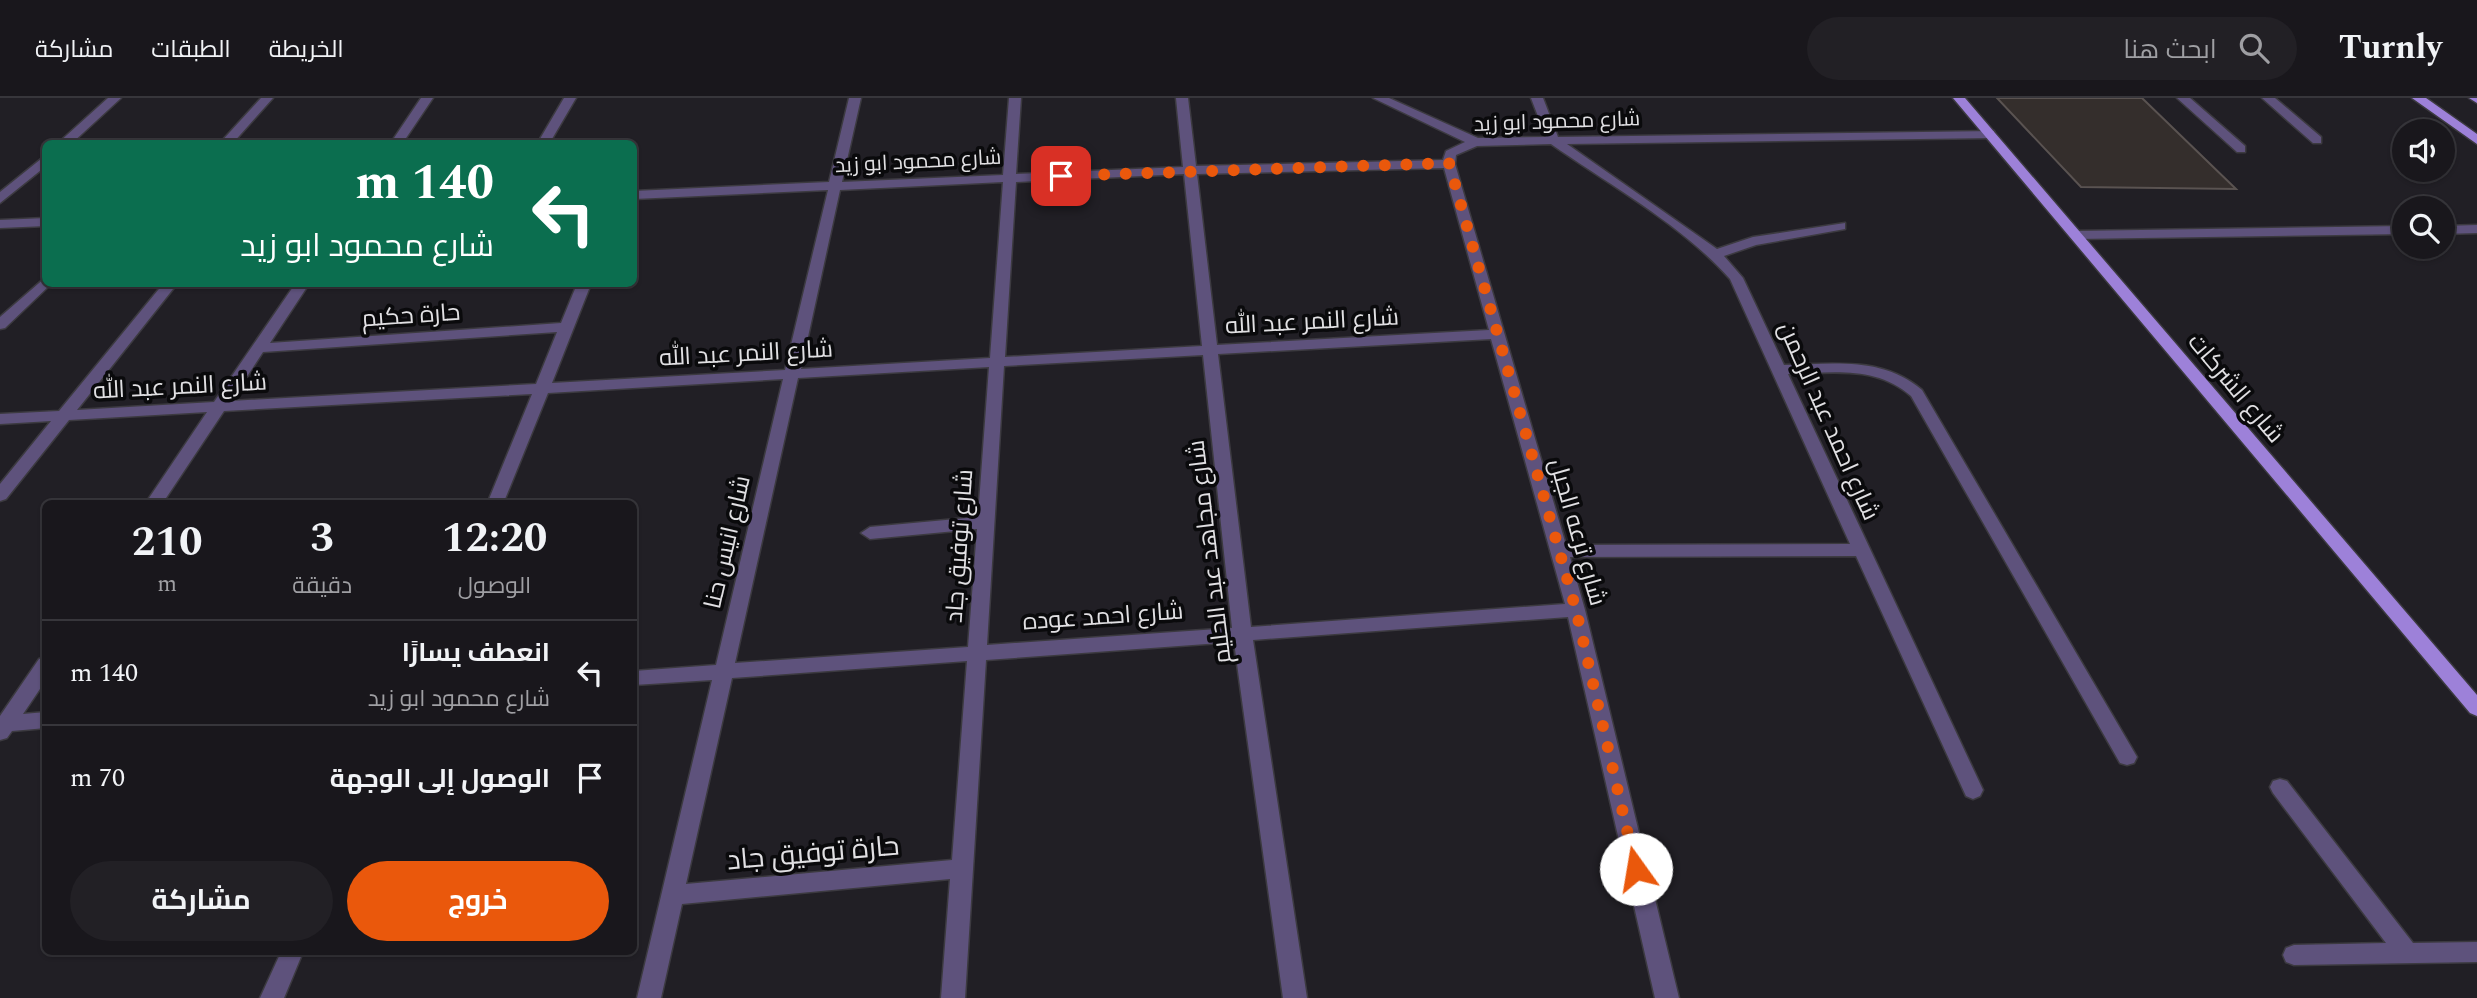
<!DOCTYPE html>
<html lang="ar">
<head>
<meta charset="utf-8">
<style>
	body { margin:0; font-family:Spectral,Cairo,serif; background:#222025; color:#f1f3f6; direction:rtl; height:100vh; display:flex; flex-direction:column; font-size:26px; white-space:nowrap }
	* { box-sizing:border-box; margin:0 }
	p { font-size:23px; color:#9f9fa3 }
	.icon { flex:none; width:38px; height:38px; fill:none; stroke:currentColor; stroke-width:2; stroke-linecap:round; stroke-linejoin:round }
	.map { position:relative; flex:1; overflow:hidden; direction:ltr }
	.sheet { position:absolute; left:42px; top:402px; width:595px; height:455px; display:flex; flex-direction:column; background:#19171c; border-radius:10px; box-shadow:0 2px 5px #0004,0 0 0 2px #37363b; direction:rtl }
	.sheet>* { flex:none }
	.hud { position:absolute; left:42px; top:42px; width:595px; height:147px; border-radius:10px; box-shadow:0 2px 5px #0004,0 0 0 2px #37363b; direction:rtl; background:#0b6e4f; color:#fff; overflow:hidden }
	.buttons { position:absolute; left:2392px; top:21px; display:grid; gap:14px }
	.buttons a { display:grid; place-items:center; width:63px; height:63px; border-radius:50%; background:#19171c; box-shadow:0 2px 5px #0004,0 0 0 2px #37363b; font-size:35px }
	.pin { position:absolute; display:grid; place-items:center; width:60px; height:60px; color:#fff; margin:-30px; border-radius:14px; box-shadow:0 4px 10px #0006 }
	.me { position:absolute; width:77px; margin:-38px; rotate:347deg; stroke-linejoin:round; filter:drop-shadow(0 0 5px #0008) }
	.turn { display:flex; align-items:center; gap:24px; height:147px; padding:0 28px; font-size:32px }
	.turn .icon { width:91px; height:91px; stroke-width:2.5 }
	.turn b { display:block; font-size:49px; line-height:60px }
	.eta { display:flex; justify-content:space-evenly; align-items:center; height:119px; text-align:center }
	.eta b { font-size:42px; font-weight:700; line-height:49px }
	.primary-button { display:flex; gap:14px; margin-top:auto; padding:14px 28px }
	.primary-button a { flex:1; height:80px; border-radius:42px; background:#ea580c; color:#fff; font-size:28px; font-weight:700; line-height:80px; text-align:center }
	.primary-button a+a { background:#222025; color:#f1f3f6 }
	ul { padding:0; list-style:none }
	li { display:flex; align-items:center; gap:21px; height:105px; padding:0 28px; border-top:2px solid #37363b }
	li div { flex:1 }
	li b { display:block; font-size:26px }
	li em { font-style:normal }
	header { display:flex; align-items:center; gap:42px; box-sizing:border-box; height:98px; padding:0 35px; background:#19171c; border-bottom:2px solid #37363b }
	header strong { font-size:33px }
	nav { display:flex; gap:38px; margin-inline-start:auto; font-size:24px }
	.search { width:490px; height:63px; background:#222025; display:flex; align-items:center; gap:18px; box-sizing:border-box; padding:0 24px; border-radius:38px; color:#9f9fa3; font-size:26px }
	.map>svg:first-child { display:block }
	.building { fill:#342e2c; stroke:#5a5351; stroke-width:2 }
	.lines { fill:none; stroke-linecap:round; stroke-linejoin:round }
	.minor-casing { stroke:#3c3a40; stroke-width:3 }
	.major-casing { stroke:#3c3a40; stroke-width:3 }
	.minor { fill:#5e527c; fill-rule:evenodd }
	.major { fill:#9d81d9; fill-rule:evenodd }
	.route { stroke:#ea580c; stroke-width:12; stroke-dasharray:0 21.6 }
	.labels { text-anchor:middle; stroke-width:7; stroke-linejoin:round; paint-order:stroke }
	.far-street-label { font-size:21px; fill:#e1e0e3; stroke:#0a0a0c }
	.street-label { font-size:24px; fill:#e1e0e3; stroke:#0a0a0c }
	.near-street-label { font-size:28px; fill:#e1e0e3; stroke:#0a0a0c }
</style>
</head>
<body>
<header>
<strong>Turnly</strong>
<div class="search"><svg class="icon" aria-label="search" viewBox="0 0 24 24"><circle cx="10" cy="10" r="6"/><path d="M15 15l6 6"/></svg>ابحث هنا</div>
<nav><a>الخريطة</a><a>الطبقات</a><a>مشاركة</a></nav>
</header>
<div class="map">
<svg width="2477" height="900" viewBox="0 0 2477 900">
	<rect width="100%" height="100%" fill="#211f25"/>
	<path class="building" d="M1997,0H2142L2236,91L2081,89Z"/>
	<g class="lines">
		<g class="minor-casing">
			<path id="minor" d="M108,0H121L71,46H57Z
				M261,0H273L232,46H219Z
				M421,0H433L402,46H390Z
				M564,0H576L549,46H537Z
				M849,0H861L842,84L1003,77L1009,0H1021L1016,76L1183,69L1176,0H1188L1196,68L1443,62L1446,53L1465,44L1373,0H1389L1478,40L1546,39L1531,0H1543L1558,39L1994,33V39L1990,40L1567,46L1717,151L1753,139L1845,125V131L1756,147L1724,158L1743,180L1784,267C1833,266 1882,258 1922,292L2137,659L2134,665L2127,667L2120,665L1911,298C1875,267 1832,275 1788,276L1983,692L1980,698L1973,701L1966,698L1856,458L1570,459L1585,512L1679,900H1655L1568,519L1253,542L1307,900H1283L1234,544L986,562L965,900H941L950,781L682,806L661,900H637L712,582L634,587V573L716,567L783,281L548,295L503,406H487L532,296L224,313L162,406H145L207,314L69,322L6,401L0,403V386L51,323L0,326V316L59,313L163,186H177L77,312L214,304L295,186H309L270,245L561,225L577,186H591L552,285L785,272L828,92L634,101V93L829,84ZM1551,46C1611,88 1681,126 1730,181L1850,446L1566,447L1455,66L1456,57L1477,48ZM1444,70L1489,232L1217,247L1197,76ZM1184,76L1202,248L1005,259L1016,84ZM1003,84L990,260L801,271L840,92ZM557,234L536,286L231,303L263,254ZM1491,241L1565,506L1251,529L1218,256ZM1203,257L1232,530L987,547L1004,268ZM989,269L978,419L870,429L861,435L870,441L977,431L968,549L735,565L798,280ZM967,563L952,762L686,786L732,580Z
				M2177,0H2190L2245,48V54H2237Z
				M2262,0H2275L2321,39V45H2313Z
				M46,57V68L0,105V94Z
				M46,120V128L0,130V122Z
				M2477,127V135L2443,136V128Z
				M2404,128V136L2076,141L2069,137L2076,133Z
				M46,179V186H51L5,230L0,231V219Z
				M46,559V582L23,616L46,614V630L12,633L7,640L0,642V618L39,561Z
				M2280,681L2287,683L2413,845L2477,844V864L2294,867L2286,864L2283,857L2286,850L2294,847L2386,845L2273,695L2270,689L2273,683Z
				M281,854H303L284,900H260Z"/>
		</g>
		<g class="major-casing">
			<path id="major" d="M1953,0H1965L2477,597V618L2470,615Z
				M2412,0H2426L2477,36V46Z
				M2469,0H2477V5Z"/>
		</g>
		<use href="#minor" class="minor"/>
		<use href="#major" class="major"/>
	</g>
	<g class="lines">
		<path class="route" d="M1061,78L1449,65L1576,512L1636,771"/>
	</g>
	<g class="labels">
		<g class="far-street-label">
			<text transform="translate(1557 23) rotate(-2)" y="7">شارع محمود ابو زيد</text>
			<text transform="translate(918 63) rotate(-3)" y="7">شارع محمود ابو زيد</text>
		</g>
		<g class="street-label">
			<text transform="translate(411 217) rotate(-4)" y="8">حارة حكيم</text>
			<text transform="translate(1312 223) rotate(-3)" y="8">شارع النمر عبد الله</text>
			<text transform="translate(746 255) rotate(-3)" y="8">شارع النمر عبد الله</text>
			<text transform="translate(180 288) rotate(-3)" y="8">شارع النمر عبد الله</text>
			<text transform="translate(2236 290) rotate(50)" y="8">شارع الشركات</text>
			<text transform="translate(1829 323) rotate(66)" y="8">شارع احمد عبد الرحمن</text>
			<text transform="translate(1578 434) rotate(74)" y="8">شارع ترعه الجبل</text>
			<text transform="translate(727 444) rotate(-77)" y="8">شارع انيس حنا</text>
			<text transform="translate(959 448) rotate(-86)" y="8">شارع توفيق جاد</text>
			<text transform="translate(1209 454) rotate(-97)" y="8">شارع مجاهد عبد الحليم</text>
			<text transform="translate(1103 518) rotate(-4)" y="8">شارع احمد عوده</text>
		</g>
		<g class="near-street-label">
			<text transform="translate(813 754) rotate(-5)" y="10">حارة توفيق جاد</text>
		</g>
	</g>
</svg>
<div class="buttons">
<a><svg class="icon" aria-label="sound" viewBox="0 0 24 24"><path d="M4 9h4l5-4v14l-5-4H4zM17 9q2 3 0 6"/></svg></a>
<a><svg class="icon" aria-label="search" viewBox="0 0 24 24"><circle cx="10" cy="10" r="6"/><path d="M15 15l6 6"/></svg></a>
</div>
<div class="pin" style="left:1061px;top:78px;background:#d93025"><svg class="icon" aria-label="arrive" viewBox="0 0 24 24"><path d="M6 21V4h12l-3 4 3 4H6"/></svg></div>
<svg class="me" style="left:1636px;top:771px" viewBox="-20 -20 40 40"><circle r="19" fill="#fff"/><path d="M0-13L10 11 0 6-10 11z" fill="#ea580c"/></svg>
<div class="hud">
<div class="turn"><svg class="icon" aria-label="left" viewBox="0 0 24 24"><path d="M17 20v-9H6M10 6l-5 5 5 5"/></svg><div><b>140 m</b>شارع محمود ابو زيد</div></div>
</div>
<section class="sheet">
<div class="eta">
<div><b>12:20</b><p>الوصول</p></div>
<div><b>3</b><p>دقيقة</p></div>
<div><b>210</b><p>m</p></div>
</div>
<ul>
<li><svg class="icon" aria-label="left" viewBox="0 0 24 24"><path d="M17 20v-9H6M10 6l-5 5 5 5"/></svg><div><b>انعطف يسارًا</b><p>شارع محمود ابو زيد</p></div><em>140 m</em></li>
<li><svg class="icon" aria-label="arrive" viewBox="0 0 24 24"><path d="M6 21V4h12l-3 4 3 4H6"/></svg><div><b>الوصول إلى الوجهة</b></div><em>70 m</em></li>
</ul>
<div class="primary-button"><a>خروج</a><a>مشاركة</a></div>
</section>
</div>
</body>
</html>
